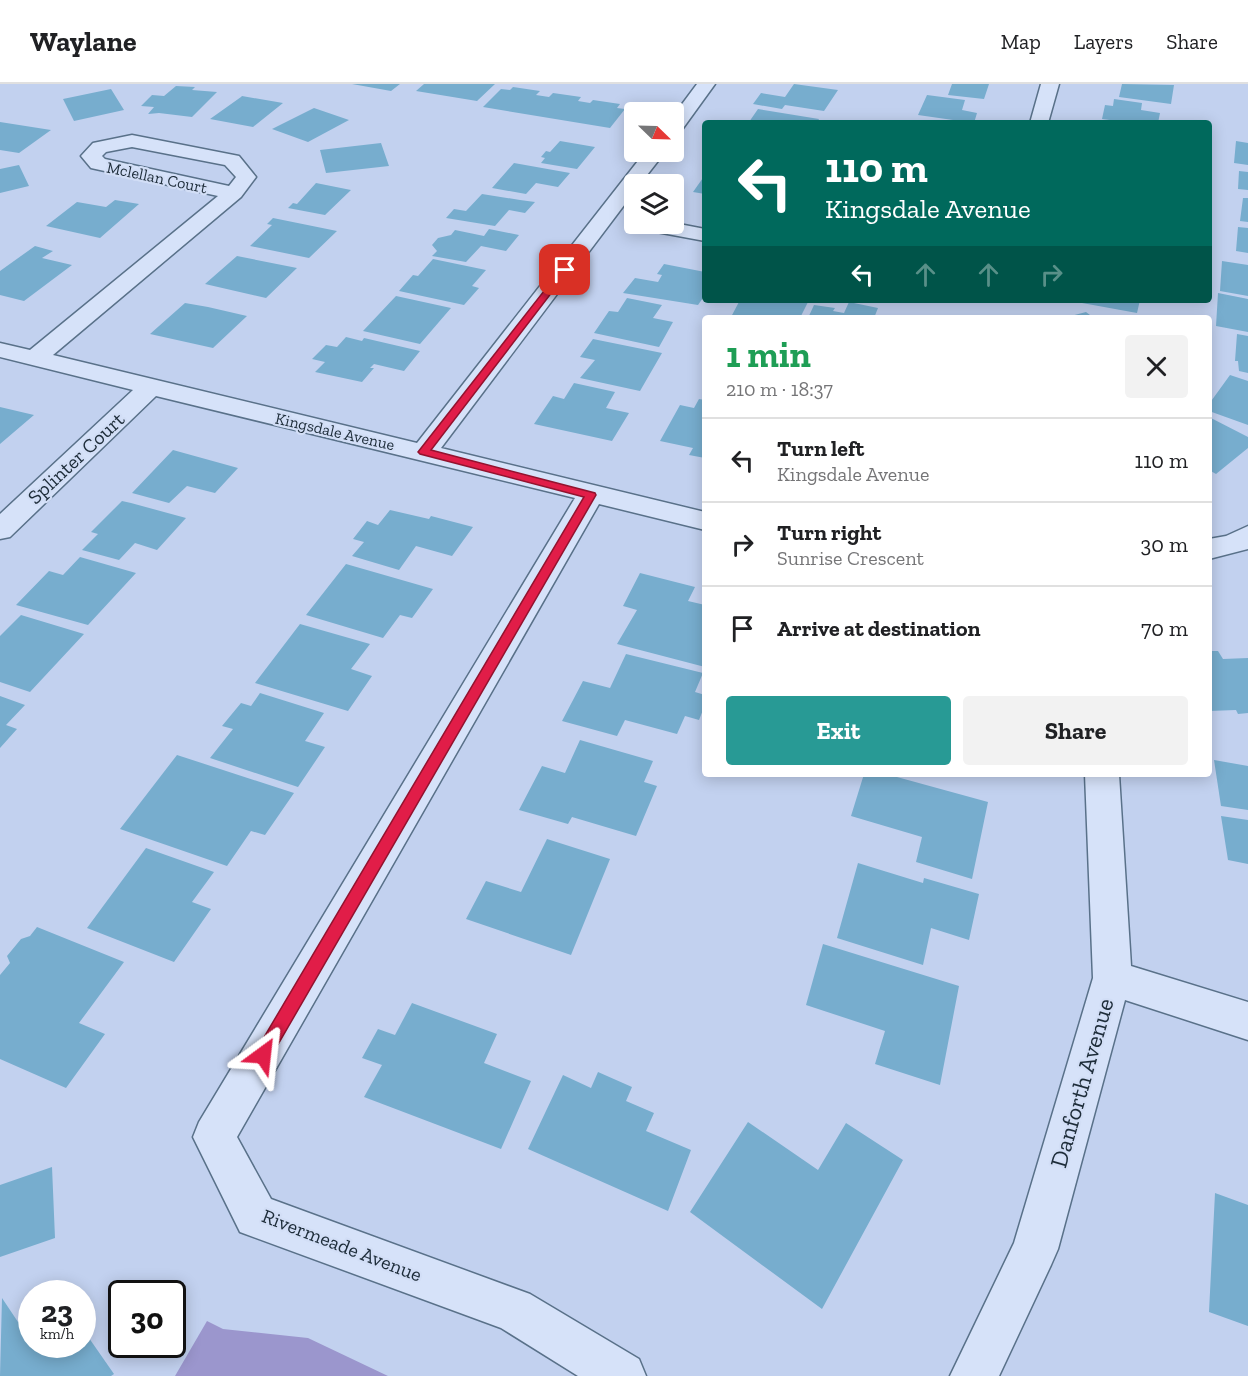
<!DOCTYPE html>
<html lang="en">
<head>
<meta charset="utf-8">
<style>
	body { margin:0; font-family:"Zilla Slab",serif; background:#f2f2f2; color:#202124; height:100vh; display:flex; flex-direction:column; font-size:22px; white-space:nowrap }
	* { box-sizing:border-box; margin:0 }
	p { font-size:20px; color:#757577 }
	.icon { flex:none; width:33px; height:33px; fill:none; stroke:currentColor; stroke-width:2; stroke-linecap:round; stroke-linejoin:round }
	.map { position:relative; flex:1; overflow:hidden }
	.panel { position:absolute; left:702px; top:231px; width:510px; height:462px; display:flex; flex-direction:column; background:#fff; border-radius:6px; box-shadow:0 3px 15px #0003 }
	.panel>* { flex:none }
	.guide { position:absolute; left:702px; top:36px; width:510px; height:183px; border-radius:6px; box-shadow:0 3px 15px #0003; background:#00695c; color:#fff; overflow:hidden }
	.needle { width:39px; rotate:113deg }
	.tools { position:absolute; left:624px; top:18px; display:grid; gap:12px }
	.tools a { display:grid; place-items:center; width:60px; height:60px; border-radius:6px; background:#fff; box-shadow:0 3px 15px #0003; font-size:30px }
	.speed { position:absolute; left:18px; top:1196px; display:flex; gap:12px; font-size:30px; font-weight:700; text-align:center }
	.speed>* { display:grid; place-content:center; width:78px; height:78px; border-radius:50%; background:#fff; box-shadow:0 3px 15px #0003; line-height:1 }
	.speed small { font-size:15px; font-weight:400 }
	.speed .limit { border:3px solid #111; border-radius:9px; background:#fff; color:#111 }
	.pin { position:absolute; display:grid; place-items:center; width:51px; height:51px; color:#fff; margin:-26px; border-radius:12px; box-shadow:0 3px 9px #0006 }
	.me { position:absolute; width:66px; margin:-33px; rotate:30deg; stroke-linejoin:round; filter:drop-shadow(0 0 4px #0008) }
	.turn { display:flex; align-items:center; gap:21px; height:126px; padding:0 24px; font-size:27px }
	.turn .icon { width:78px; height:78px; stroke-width:2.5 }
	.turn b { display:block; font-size:42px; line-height:51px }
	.lanes { display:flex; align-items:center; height:57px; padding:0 24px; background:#0003; justify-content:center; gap:30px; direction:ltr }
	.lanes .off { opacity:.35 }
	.round { display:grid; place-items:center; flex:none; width:63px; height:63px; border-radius:6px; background:#f2f2f2 }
	.head { display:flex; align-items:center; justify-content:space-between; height:102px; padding:0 24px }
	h1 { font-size:36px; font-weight:700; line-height:45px; color:#1e9e55 }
	.cta { display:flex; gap:12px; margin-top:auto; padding:12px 24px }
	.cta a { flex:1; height:69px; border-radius:6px; background:#289a95; color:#fff; font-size:24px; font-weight:700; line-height:69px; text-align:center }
	.cta a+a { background:#f2f2f2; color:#202124 }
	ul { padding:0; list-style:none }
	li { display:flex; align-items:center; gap:18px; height:84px; padding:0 24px; border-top:2px solid #e0e0e0 }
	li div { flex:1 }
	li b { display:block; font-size:22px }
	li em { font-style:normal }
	header { display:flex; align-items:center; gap:36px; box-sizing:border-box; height:84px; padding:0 30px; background:#fff; border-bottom:2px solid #e0e0e0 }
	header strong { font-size:28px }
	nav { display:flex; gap:33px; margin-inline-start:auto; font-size:21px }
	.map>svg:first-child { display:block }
	.green { fill:#9b96cd }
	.building { fill:#77adce }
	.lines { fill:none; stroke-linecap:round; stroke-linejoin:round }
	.minor-casing { stroke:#597189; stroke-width:3 }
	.minor { fill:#d6e2f9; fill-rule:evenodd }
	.route { fill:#e11d48; stroke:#92132f; stroke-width:1.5 }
	.labels { text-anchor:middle; stroke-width:4.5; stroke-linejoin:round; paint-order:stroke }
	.far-street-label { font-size:16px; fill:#1d2c39; stroke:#d2def6 }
	.street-label { font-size:20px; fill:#1d2c39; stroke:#d2def6 }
	.near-street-label { font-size:24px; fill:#1d2c39; stroke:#d2def6 }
</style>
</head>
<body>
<header>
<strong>Waylane</strong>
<nav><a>Map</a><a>Layers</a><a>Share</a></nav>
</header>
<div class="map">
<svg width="1248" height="1292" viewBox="0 0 1248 1292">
	<rect width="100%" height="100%" fill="#c2d1ef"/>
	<path class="green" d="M207,1237L223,1245L308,1254L388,1292H175Z"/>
	<path class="building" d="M352,0H400L391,7Z
		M424,0H495L477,17L416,7Z
		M794,0L838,6L824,27L785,21L782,25L753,20L761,9L785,13Z
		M952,0H989L984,15L948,11Z
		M1122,0L1174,1L1171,20L1119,13Z
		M176,2L195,3L192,6L217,8L192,33L159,29L148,30L154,23L141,22L152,11L164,12Z
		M513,3L540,7L536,11L549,13L553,9L581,13L578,17L590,19L593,16L620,20L617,24L625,25L610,44L483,23L501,5L510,6Z
		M111,5L124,26L74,37L63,15Z
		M927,11L965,16L962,26L977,29L974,39L918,31Z
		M241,13L242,12L283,19L253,43L210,35Z
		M1114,15L1142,19L1141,26L1160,29L1158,39H1132L1102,35L1105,21L1113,22Z
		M314,24L349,36L308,58L272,45Z
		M758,25L819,35L817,39H740L742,36L749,38Z
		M0,38L51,46L19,69L0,66Z
		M560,57L595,63L577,85L541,79L545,74L541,73L546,67L550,68Z
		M1236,57L1248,59V81L1234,79Z
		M381,59L389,82L326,89L320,66Z
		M514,79L570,89L558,103L536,99L526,110L492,104Z
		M19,81L29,102L0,109V85Z
		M1239,87L1248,88V106L1238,105Z
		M705,91V110L693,108Z
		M316,99L351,106L325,131L288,124L293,119L297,120Z
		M482,110L520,116L535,118L525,129L509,126L495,142L446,134L454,125L466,127Z
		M1243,114H1248V138L1240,137Z
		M115,116L139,120L100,154L46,142L77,118L106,123Z
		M273,134L337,147L309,174L250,162L272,141L267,140Z
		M1238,143L1248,144V169L1236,167Z
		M489,145L519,151L506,167L481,162L466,178L432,172L437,167L432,161L438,154L451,151L455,146L484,152Z
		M35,162L53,167L42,174L72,181L24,217L0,211V187Z
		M237,172L297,184L266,214L205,200Z
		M433,175L486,186L472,202L479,204L464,221L399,207L413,191L418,192Z
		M1222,177L1248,181V212L1220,207Z
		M664,180L705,188V211L698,221L623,209L635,194L658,198L662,191L657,190Z
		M1218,209L1248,215V248L1216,242Z
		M396,212L451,224L420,260L363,247Z
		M627,214L662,221L653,234L673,238L659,263L594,249L609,227L618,228Z
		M740,216H809L800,234L731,233Z
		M1083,216H1140L1137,229L1082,219Z
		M849,218L878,224L874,234H808L814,221L835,224L833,227L844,229Z
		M185,219L208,223L247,232L213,264L150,250Z
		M1086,228L1094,234H1067V233Z
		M1237,250L1248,252V289L1239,287L1238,277H1235Z
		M346,253L362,257L364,254L420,267L404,287L374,280L370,284H374L362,298L315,288L325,278L312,275L326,261L337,263Z
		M593,255L662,269L640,307L580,294L595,276L580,273Z
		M1230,291L1248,297V341L1209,327V320Z
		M574,299L615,308L606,324L629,329L612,357L534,340L553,312L564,315Z
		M699,315L705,316V374L689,371L693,364L660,357L680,321L694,324Z
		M0,323L34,331L0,360Z
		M1209,333L1248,353V364L1216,390L1209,386Z
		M173,366L238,384L215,409L187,402L169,419L132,409Z
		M122,417L131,419L186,434L157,466L135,459L119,476L82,466L98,450L91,448Z
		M390,426L429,435L431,432L473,443L452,472L416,462L399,486L352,472L364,458L353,455L367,437L378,441Z
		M80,473L136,489L88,541L16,521L49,487L63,491Z
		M346,480L433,505L412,534L400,531L383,554L306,531Z
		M640,489L695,503L688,517L705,521V583L617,560L637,526L623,522Z
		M21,531L84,550L30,608L0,598V552Z
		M300,540L370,560L351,585L372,592L348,627L255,599Z
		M1209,567H1218L1223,575L1248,574V629L1238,630L1236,626L1209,627Z
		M626,570L703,589L695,608L705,611V621L699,636L685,632L677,650L625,636L617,652L562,637L583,597L610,604Z
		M260,609L324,629L305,657L325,663L298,703L210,674L233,645L222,642L241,619L251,622Z
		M0,612L25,621L6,641L17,645L0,664Z
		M580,656L653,677L644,698L657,702L636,752L572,733L568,740L519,726L542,682L565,689Z
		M177,671L294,709L265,751L251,747L227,782L120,745Z
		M1214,676L1248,682V726L1221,722Z
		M864,690H886L988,718L972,795L916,778L922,753L851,732Z
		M1221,732L1248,736V780L1228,776Z
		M547,755L610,775L571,871L466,835L486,797L521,808Z
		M146,764L214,788L192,818L211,825L174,878L87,844Z
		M858,779L923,799L924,794L979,810L969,856L931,844L923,881L837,854Z
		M37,843L124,878L79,939L105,950L66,1004L0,975V891L10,879L7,872L21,855L30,852Z
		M823,860L959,902L940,1001L875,980L885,947L806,921Z
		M412,919L497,950L484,979L531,997L501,1065L364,1013L382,981L362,974L378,945L395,951Z
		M598,988L632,1003L626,1017L654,1029L646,1047L691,1066L668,1127L528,1065L563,991L591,1004Z
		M748,1038L818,1086L846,1039L903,1076L822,1225L690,1128Z
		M52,1083L55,1154L0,1173V1101Z
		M1215,1109L1248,1121V1242L1209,1228Z
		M2,1214L18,1238L30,1228L32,1230V1260H82V1244L114,1290L111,1292H0Z"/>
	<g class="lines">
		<g class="minor-casing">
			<path id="minor" d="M697,0H715L681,47L674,49V31Z
				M1041,0H1059L1048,39H1030Z
				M132,51L239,72L256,93L241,113L53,271L417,359L645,68H665L640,100H634V108L441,364L705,428V446L599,420L237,1053L271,1115L530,1210L639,1275L646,1292H578L501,1244L240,1148L193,1053L199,1038L575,414L156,312L10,453L0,455V430L133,306L0,273V259L30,266L218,112L91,84L81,72L93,59ZM132,63L225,81L236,93L229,102L105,75L102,72L106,68Z
				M634,136V140L674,139L705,145V157L635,144L631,140Z
				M1248,442V465L1209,475V455L1226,452Z
				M1085,690H1119L1131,882L1248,918V956L1125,916L1058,1165L1051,1181L999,1292H950L1014,1159L1093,894Z"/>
		</g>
		<use href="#minor" class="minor"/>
	</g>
	<path class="route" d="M562,184L569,186L431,366L595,409L596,411L269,976L263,979L257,976L254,971L257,965L584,413L420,370L418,368Z"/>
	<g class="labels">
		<g class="far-street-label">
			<text transform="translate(157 93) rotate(12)" y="6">Mclellan Court</text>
			<text transform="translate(335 347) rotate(13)" y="6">Kingsdale Avenue</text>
		</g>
		<g class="street-label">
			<text transform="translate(76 374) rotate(-43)" y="7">Splinter Court</text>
			<text transform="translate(342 1161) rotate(21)" y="7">Rivermeade Avenue</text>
		</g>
		<g class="near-street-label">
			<text transform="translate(1082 999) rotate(-74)" y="8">Danforth Avenue</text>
		</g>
	</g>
</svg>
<div class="tools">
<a><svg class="needle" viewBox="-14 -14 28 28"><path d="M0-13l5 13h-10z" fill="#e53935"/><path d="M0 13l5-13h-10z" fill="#757577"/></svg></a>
<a><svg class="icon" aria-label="layers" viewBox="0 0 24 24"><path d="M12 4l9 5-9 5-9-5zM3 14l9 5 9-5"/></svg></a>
</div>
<div class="speed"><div>23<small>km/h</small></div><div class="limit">30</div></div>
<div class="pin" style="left:565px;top:186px;background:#d93025"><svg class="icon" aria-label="arrive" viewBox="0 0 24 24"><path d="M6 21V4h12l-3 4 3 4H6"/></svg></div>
<svg class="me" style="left:263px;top:971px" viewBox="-20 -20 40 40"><path d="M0-17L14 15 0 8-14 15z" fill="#e11d48" stroke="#fff" stroke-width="4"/></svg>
<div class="guide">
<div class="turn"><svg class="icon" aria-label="left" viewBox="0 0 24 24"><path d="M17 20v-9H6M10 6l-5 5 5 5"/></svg><div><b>110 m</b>Kingsdale Avenue</div></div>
<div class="lanes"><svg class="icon" aria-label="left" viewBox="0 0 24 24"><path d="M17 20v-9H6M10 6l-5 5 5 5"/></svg><svg class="icon off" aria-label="ahead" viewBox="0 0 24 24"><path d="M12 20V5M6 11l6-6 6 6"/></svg><svg class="icon off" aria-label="ahead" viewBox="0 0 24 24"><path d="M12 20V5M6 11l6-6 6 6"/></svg><svg class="icon off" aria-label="right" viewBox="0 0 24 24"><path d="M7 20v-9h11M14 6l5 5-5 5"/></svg></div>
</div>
<section class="panel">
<div class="head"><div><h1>1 min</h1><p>210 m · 18:37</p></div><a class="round"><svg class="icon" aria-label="close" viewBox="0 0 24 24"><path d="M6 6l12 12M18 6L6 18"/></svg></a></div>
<ul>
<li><svg class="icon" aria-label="left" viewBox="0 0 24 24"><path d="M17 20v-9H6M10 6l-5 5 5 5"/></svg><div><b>Turn left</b><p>Kingsdale Avenue</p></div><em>110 m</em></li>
<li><svg class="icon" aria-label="right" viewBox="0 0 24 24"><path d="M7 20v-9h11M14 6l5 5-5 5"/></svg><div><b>Turn right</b><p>Sunrise Crescent</p></div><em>30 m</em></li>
<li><svg class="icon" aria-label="arrive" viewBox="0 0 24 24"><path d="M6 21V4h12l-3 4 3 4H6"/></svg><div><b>Arrive at destination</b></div><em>70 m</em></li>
</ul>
<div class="cta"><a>Exit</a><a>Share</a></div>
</section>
</div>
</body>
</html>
